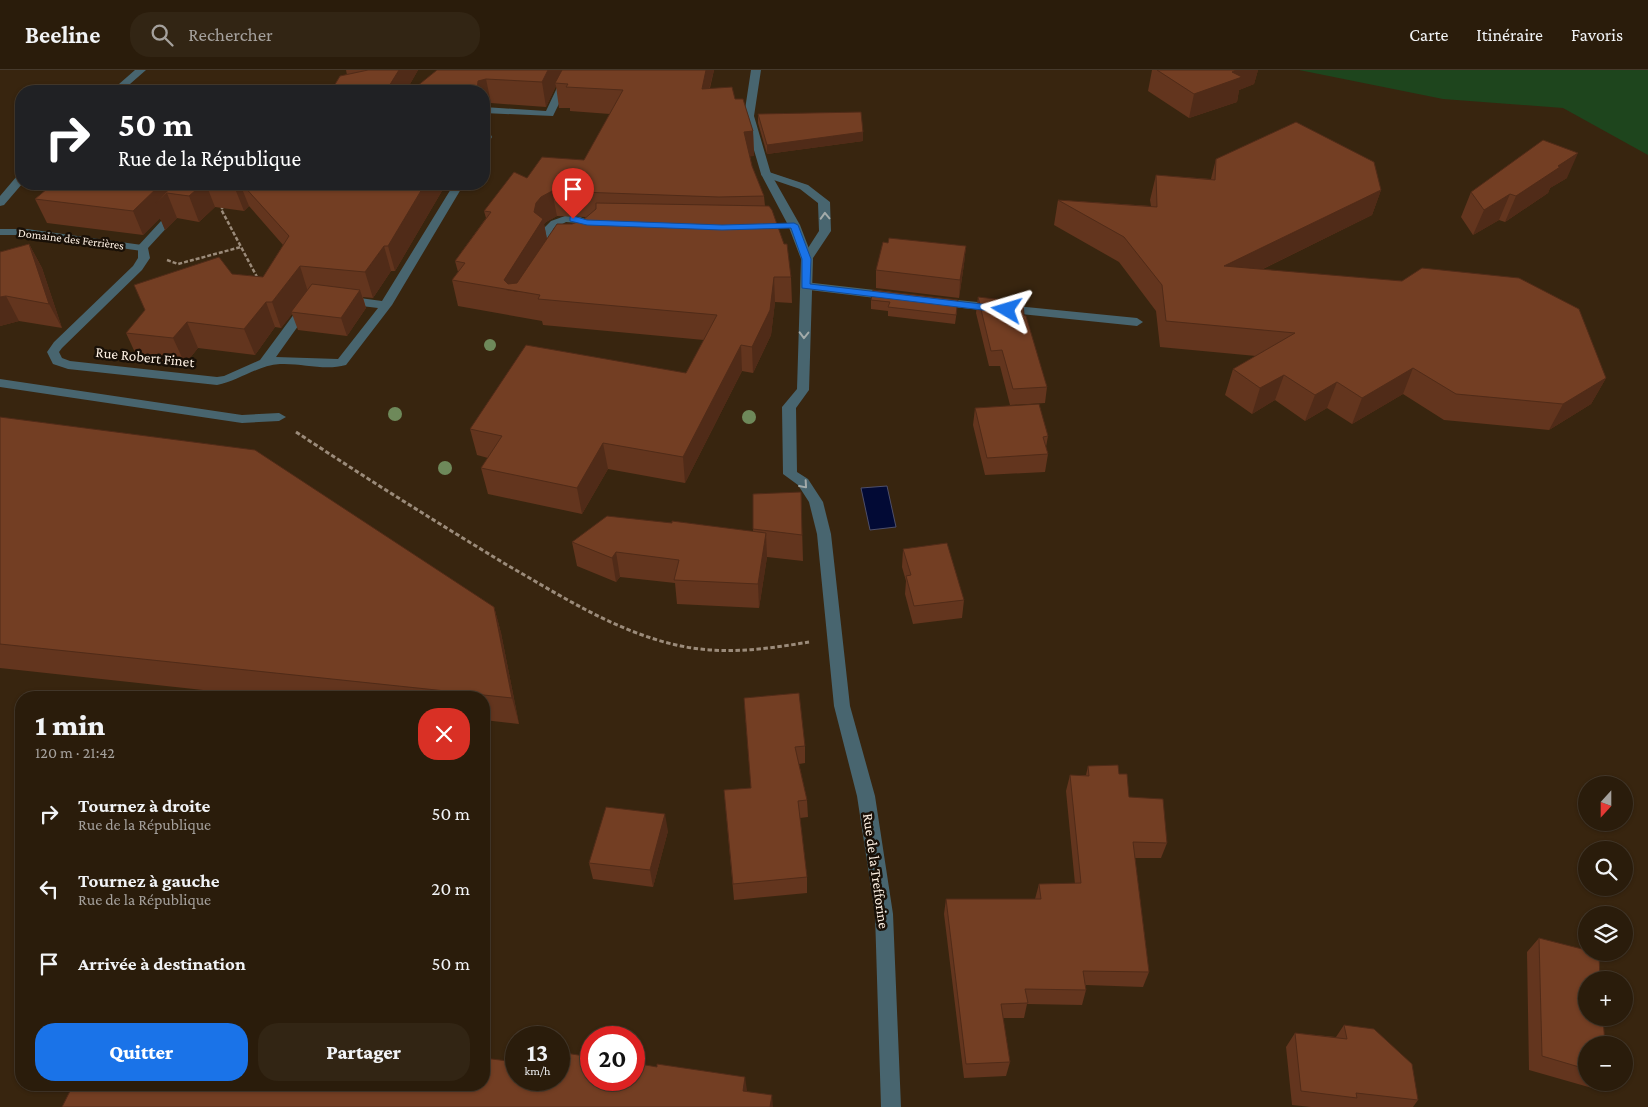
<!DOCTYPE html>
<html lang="fr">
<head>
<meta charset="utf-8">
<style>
	body { margin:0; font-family:"Crimson Pro",serif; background:#322514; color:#f1f3f6; height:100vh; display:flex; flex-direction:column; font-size:19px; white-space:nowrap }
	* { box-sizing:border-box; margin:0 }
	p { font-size:16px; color:#a5a19d }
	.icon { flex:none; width:28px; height:28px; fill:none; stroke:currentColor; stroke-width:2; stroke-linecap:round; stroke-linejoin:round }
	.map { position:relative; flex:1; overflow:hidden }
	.details { position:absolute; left:15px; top:621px; width:475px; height:400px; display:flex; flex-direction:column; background:#2a1c0b; border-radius:20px; box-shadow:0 1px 4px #0004,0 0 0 1px #463a2c }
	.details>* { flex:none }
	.banner { position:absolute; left:15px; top:15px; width:475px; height:105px; border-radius:20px; box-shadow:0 1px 4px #0004,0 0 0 1px #463a2c; background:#202124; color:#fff; overflow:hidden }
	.needle { width:32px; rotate:201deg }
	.controls { position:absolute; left:1578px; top:706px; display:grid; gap:10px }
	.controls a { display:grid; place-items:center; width:55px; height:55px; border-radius:50%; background:#2a1c0b; box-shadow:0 1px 4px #0004,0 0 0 1px #463a2c; font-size:25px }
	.speed { position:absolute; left:505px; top:956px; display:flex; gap:10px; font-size:25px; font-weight:700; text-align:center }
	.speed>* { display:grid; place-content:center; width:65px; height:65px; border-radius:50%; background:#2a1c0b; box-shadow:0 1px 4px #0004,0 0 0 1px #463a2c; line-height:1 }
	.speed small { font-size:12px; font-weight:400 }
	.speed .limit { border:8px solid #d22; background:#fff; color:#111 }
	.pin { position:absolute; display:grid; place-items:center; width:42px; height:42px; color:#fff; margin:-51px -21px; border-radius:50% 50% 50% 0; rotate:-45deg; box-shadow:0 0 5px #0007 }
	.pin .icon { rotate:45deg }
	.me { position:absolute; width:55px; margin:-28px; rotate:277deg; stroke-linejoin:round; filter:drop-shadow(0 0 4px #0008) }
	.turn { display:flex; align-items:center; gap:18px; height:105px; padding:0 20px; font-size:22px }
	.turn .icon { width:65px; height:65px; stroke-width:2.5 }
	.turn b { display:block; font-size:35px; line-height:42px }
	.round { display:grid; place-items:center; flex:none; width:52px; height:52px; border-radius:20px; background:#322514 }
	.head { display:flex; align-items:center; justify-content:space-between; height:85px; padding:0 20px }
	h1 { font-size:30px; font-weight:800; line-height:38px }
	.primary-button { display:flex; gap:10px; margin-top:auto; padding:10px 20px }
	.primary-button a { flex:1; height:58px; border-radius:20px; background:#1a73e8; color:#fff; font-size:20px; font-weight:800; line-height:58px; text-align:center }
	.primary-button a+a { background:#322514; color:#f1f3f6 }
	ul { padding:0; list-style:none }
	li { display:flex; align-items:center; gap:15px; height:75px; padding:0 20px }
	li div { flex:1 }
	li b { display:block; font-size:19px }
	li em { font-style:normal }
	header { display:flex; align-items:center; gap:30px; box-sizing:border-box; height:70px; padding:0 25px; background:#2a1c0b; border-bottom:1px solid #463a2c }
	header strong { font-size:24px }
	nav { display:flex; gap:28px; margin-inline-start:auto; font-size:18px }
	.search { width:350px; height:45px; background:#322514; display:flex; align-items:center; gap:12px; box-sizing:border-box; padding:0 18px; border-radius:20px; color:#a5a19d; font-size:19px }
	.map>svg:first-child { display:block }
	.green { fill:#1e451d }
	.water { fill:#020a35; stroke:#4e4f6a }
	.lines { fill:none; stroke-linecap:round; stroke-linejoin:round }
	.path-far1 { stroke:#9b8b7a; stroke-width:2.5; stroke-dasharray:4 2; stroke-linecap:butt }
	.path { stroke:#9b8b7a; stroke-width:3; stroke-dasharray:4.5 2.5; stroke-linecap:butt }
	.lane { fill:#48656f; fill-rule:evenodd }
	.street { fill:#48656f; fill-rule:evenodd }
	.tree { fill:#6e895a }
	.wall { fill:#63351e; fill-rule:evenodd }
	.shaded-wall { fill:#502b18 }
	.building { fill:#733e23; stroke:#502b18 }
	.oneway { stroke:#a3abaa }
	.route { fill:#1a73e8; stroke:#114b97 }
	.labels { text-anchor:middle; stroke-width:5; stroke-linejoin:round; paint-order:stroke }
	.far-street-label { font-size:12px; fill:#fef1e4; stroke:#191007 }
	.street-label { font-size:15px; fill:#fef1e4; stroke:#191007 }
</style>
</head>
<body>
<header>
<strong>Beeline</strong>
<div class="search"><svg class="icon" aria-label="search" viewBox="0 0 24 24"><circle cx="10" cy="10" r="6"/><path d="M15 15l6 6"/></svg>Rechercher</div>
<nav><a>Carte</a><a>Itinéraire</a><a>Favoris</a></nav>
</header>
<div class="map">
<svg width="1648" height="1037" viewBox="0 0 1648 1037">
	<rect width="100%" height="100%" fill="#38250f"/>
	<path class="green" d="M1299,0H1648V85L1563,38L1443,29Z"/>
	<path class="water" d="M887,416L896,457L870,460L861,418Z"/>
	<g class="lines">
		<path class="path-far1" d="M224,136L221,139L258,209
			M167,190L178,194L241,177"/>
		<path class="path" d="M296,362C366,408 436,452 507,495C563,527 618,563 681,576C724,585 767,579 809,572"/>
		<path class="lane" d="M562,0H572L574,3L553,46L484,43V37L546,41L564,3Z
			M119,16L154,18L159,21H115V17Z
			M484,58L488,59L492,67L488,74L484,75Z
			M766,101L808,115L830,132L831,161L811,191L807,193L801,189L819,161L818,133L800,119L762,106L761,104Z
			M454,114H464L392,235L346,295C324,301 303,293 280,294C258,295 239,311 217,315L68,299L53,294L47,282L54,272L133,196L138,188V176L173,138L177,137L183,140L148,178L150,188L142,200L62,278L59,282L62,288L70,291L217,307L224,306L260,290L303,232L307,231L313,235L276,287L338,289L378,238L345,234L339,230L345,226L382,231Z
			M805,212L892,222L898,226L892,230L801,219V213Z
			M937,228L1137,248L1143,252L1137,256L933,235L931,232Z"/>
		<path class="street" d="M135,0H146L122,21H111Z
			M751,0H761L754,46L771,104L800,155L813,189L809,320L796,338L797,402L808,409L823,432L831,464L850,636L875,726L893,844L901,1037H881L875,844L857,726L834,636L817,464L809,432L798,415L783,404L782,337L797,319L801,189L788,155L761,104L744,46Z
			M21,105L22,114L4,135L0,136V126L17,106Z
			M565,146L580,147L595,153L598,163C585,180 556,185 541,167L542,160L551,151ZM566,152L578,153L586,157V162C577,172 564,174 553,166V159Z
			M0,159H27L142,175L148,178L142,181L27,165H0Z
			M0,309L242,345L279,343L286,347L279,351L242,353L0,317Z"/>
	</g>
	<g class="tree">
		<circle cx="490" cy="275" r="6"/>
		<circle cx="395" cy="344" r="7"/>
		<circle cx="749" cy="347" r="7"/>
		<circle cx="445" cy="398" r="7"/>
	</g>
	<path class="wall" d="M346,0H418L406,21L347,5Z
		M437,0L562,1L714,0L710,18L735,29L753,61L754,86H750L752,96L764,126L765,136L791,207L792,233L775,232L771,265L753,303L742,301L685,413L608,399L582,444L488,424L481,398L488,388L477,385L470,359L686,303L704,270L543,255L542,251L458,236L452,210L458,202L455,191L486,148L484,141L527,108L584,90L610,44L570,41V38H559L556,16L546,37L491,33L484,35V21ZM557,146L586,147L583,150L572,154L547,169L544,154L546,152Z
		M1152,0H1258L1254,14L1239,20L1237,32L1189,48L1148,21Z
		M758,44L863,62V71L767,84L758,53Z
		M1216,89L1381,120L1372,145L1263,199L1606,308L1591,334L1549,360L1444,350L1403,324L1352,354L1327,338L1305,351L1275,330L1252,344L1225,325L1233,299L1256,286L1160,277L1156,241L1119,192L1054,155L1058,130L1151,136L1150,130L1156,105L1211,109Z
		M1567,108L1550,118L1548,123L1505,152L1499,150L1473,165L1461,147L1471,122Z
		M53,114H313L325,115L446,114L395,201H391L373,228L363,227L366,238L347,266L298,260L292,244L281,258L275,257L255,285L198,278L185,294L138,289L126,263L232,204L263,207L283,175L249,136L244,141L215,137L199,152L177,148L165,160L160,148L143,165L47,153L35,129Z
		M888,173L966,176L964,194L959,228L876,218V200Z
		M29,174L42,198L62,258L19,251L0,256V182Z
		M978,227L1024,245L1047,317L1045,333L1010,335L1000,296H989L976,243Z
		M871,230L957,240L955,254L888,246V241L871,239Z
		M975,338L1048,366L1046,377L1048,384L1045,402L985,405L973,355Z
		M0,347L494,537L501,563L519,654L484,650V628H277L0,598Z
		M801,422L803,491L767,487L759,538L677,534L675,513L620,507L616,512L577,496L572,472L753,461V424Z
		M903,479L964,530L962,548L913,554L905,524L906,511L902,497Z
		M744,628L805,676V693L799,694L807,730L808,747L800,748L807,807V823L734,830L724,720L751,718Z
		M1088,696L1119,704L1129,727L1167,773L1161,788H1135L1149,902L1143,917L1086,915V920L1082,935L1027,934L1024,948H1003L1010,992L1006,1006L964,1008L944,844L946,829H1035L1039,814H1075L1066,721L1070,705H1086Z
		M668,761L653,817L593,809L589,793Z
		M1539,868L1586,975V1012H1599L1592,1018L1529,1000L1527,882Z
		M1344,955L1418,1030L1413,1037H1311L1292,1035L1286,977L1295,963L1336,967Z"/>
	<path class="shaded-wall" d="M399,0H418L406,21H386Z
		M548,0H561L562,3L555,13L556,16L546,37L542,12Z
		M706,0H714L703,43L702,19Z
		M1236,0H1258L1254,14L1239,20L1237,32L1189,48L1194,24Z
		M486,9L491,33L484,35V21H477L478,11Z
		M753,61L754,86L746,87L744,62Z
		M863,62V71L767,84V75Z
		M1578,83L1567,108L1550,118L1548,123L1505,152L1516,126L1558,96Z
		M161,114H206L215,137L199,152L189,126L167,123L177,148L165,160L160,148L143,165L133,141Z
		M237,114H240L249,136L244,141L234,116Z
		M425,114H446L395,201L388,176Z
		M1381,120L1372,145L1218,221L1224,196Z
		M552,121L557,146L546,152L544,154L548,174L518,222L506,220L504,210L534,142L536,133L541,127Z
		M1510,124L1499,150L1473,165L1484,140Z
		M29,174L42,198L62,258L49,234Z
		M384,176L391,201L373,228L365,202Z
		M966,176L964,194L959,228L960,210Z
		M300,196L308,222L291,242L292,244L281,258L272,232Z
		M774,207L775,232L771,265L753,303L752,277Z
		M360,220L366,238L347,266L341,248Z
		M6,226L19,251L0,256V227Z
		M266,232L275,257L255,285L244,259Z
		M187,252L198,278L185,294L173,268Z
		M741,275L742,301L685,413L683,387Z
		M1413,298L1403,324L1352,354L1362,328Z
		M1284,305L1275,330L1252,344L1260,318Z
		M1606,308L1591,334L1549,360L1563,334Z
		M1337,312L1327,338L1305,351L1315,325Z
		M603,373L608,399L582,444L577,418Z
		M766,463L767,487L759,538L758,514Z
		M616,482L620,507L616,512L612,488Z
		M494,537L501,563L519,654L512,628Z
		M665,744L668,761L653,817L650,800Z
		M745,1007L748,1027L743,1021Z
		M772,1025L773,1037H770Z"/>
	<path class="building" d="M368,0H399L386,21H331L340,6Z
		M437,0H548L542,12L486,9L478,11L477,21H411Z
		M562,0H706L702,19L732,17L735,29H743L753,61L744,62L752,96L764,126L719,127L552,121L541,127L536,133L534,142L543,149L504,210L508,214L517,213L557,154H572L583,150L596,139V133L769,136L772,140L784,174H787L791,207H774L770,240L752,277L741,275L683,387L603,373L577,418L481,398L502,366L470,359L526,275L686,303L717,245L538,229L540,225L452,210L465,193L455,191L491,142L484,141L514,102L527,108L542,87L584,90L623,20L566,17L568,14L555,13Z
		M1157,0H1236L1232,2L1242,7L1194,24Z
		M861,42L863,62L767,75L758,44Z
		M1296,52L1374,92L1381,120L1224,196L1402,211L1422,198L1519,208L1579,239L1606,308L1563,334L1456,324L1413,298L1362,328L1337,312L1315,325L1284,305L1260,318L1233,299L1295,263L1166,251L1162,215L1124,167L1058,130L1157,137L1156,105L1215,110L1216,89Z
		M1543,70L1578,83L1558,96L1560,97L1516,126L1510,124L1484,140L1471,122Z
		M53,114H161L133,141L35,129Z
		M174,114H203L189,126L167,123L154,135Z
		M218,114H237L234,116Z
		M242,114H313L325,115L326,114H425L388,176H384L365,202L300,196L272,232H266L244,259L187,252L173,268L126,263L145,240L134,215L219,187L232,204L263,207L289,166Z
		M889,168L966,176L960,210L876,200L883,172L888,173Z
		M29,174L49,234L6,226L0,227V182Z
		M312,214L360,220L341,248L291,242Z
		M873,220L958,230L956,245L888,237L890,232L871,230Z
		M978,227L1023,232L1024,245L1026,246L1047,317L1013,319L1002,280L991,281Z
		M1039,334L1048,366L1043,367L1048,384L987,388L975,338Z
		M0,347L255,380L494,537L512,628L0,574Z
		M801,422L802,465L753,459V424Z
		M607,446L672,453V451L766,463L758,514L674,510L679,490L616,482L612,488L572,472Z
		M947,473L964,530L914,536L906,506L911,505L903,479Z
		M799,623L805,676L795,677L807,730L798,731L807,807L733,814L724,720L751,718L744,628Z
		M1118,695L1119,704H1127L1129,727L1163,729L1167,773L1133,772L1149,902L1083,901L1086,920L1025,919L1028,933L1001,934L1010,992L966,994L946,829H1041L1039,814L1081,813L1070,705L1089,706L1088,696Z
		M606,737L665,744L650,800L589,793Z
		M1539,868L1586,880V882H1594L1599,884L1600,910H1586V948H1603L1605,975H1586V999L1542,986Z
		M1344,955L1374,959L1412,994L1418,1030L1356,1023L1357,1028L1301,1021L1295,963L1347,969Z
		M559,982L591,987V1010H634V993L657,997V994L745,1007L743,1021L772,1025L770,1037H62L73,1015H484V988L516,992V1010H559Z"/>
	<defs><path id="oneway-chevron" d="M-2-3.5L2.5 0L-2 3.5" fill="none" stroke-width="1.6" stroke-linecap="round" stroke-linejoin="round" transform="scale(1.25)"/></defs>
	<g class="oneway">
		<use href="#oneway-chevron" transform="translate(825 146) rotate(-92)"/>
		<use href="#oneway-chevron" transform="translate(804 265) rotate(91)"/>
		<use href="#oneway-chevron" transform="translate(804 415) rotate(49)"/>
	</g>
	<path class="route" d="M573,146L587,150L722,155L794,153L798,155L811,189L810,214L1007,237L1012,240L1007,243L802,218V189L791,158L722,160L587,155L570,151V147Z"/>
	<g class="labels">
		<g class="far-street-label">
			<text transform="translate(71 169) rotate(7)" y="4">Domaine des Ferrières</text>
		</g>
		<g class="street-label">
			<text transform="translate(145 287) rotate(6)" y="5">Rue Robert Finet</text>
			<text transform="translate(876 801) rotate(82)" y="5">Rue de la Trefforine</text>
		</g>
	</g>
</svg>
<div class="controls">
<a><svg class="needle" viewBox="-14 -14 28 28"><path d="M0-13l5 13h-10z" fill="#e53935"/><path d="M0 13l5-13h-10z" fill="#a5a19d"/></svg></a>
<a><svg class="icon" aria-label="search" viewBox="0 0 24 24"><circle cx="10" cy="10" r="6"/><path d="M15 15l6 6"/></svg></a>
<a><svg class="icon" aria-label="layers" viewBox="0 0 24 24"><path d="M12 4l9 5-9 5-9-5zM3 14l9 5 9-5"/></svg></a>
<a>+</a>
<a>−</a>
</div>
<div class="speed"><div>13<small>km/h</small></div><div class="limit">20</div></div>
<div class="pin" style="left:573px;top:149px;background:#d93025"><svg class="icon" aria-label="arrive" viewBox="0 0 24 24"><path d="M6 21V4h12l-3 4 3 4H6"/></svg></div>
<svg class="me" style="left:1007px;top:240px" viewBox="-20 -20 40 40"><path d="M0-17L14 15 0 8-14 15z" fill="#1a73e8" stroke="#fff" stroke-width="4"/></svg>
<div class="banner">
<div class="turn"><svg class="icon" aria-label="right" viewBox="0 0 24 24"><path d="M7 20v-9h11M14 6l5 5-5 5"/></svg><div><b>50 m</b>Rue de la République</div></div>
</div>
<section class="details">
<div class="head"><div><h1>1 min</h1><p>120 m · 21:42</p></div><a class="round" style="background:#d93025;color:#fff"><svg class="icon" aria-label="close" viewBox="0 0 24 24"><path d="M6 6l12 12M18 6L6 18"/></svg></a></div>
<ul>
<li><svg class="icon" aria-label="right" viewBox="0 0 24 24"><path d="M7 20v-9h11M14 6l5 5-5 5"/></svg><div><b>Tournez à droite</b><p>Rue de la République</p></div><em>50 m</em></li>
<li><svg class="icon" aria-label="left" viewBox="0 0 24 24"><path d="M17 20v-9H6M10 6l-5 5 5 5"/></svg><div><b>Tournez à gauche</b><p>Rue de la République</p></div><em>20 m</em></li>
<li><svg class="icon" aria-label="arrive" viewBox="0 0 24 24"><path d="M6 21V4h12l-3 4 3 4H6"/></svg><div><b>Arrivée à destination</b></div><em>50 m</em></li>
</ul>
<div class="primary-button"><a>Quitter</a><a>Partager</a></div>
</section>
</div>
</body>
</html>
